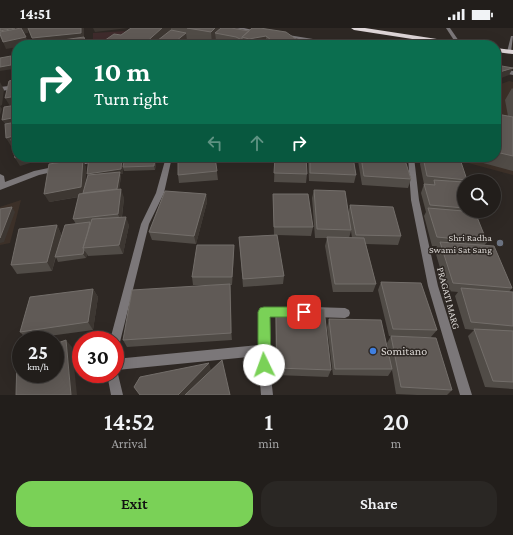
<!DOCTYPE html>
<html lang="en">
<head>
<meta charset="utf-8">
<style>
	body { margin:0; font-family:"Crimson Pro",serif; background:#2a2724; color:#f1f3f6; height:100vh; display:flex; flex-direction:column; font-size:15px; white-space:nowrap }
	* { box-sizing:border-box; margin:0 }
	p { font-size:13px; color:#a2a2a3 }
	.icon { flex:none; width:22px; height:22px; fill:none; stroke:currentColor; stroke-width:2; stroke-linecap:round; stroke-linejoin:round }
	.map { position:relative; height:367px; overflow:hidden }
	.panel { display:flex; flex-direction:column; background:#221e1b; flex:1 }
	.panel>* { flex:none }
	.banner { position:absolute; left:12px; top:12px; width:489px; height:122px; border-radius:16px; box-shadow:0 4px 16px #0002,0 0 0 1px #3f3c3a; background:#0b6e4f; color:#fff; overflow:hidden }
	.controls { position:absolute; left:457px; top:146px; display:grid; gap:8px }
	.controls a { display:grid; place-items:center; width:44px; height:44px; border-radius:50%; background:#221e1b; box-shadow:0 4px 16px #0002,0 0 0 1px #3f3c3a; font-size:20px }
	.speed { position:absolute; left:12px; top:303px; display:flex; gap:8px; font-size:20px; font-weight:700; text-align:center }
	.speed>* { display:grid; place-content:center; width:52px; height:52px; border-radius:50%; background:#221e1b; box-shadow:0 4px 16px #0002,0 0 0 1px #3f3c3a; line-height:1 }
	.speed small { font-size:10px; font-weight:400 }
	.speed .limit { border:6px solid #d22; background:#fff; color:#111 }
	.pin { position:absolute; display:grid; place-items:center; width:34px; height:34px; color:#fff; margin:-17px; border-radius:8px; box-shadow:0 2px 6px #0006 }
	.me { position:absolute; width:44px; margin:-22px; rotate:357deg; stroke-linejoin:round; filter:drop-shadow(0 0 3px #0008) }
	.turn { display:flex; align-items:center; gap:14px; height:84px; padding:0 16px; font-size:18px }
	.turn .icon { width:52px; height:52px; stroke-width:2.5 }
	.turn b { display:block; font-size:28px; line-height:34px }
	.lanes { display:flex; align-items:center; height:38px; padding:0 16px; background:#0003; justify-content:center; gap:20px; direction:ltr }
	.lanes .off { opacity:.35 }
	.eta { display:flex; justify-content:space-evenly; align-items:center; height:68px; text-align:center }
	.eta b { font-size:24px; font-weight:600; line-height:28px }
	.button { display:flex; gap:8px; margin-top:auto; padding:8px 16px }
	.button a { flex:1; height:46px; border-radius:16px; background:#7ad157; color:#111; font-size:16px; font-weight:600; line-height:46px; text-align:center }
	.button a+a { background:#2a2724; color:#f1f3f6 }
	.status { display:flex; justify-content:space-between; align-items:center; height:28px; padding:0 20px; background:#221e1b; direction:ltr }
	.status svg { height:11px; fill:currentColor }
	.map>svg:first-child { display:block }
	.commercial { fill:#3f2b2c }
	.built { fill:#3c3028 }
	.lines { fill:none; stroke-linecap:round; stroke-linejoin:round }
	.service { fill:#7b7779; fill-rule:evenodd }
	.minor { fill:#7b7779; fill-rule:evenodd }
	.tertiary { fill:#7b7779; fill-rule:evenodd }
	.trunk { fill:#ded6d8; fill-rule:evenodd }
	.wall { fill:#514c47; fill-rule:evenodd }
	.shaded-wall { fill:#3d3732 }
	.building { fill:#605a56; stroke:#736e6a }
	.route { fill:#7ad157; stroke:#4f8839 }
	.worship-dot { fill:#6b7280; stroke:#2e2824; stroke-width:1.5 }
	.shop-dot { fill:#3f7fe0; stroke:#2e2824; stroke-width:1.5 }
	.labels { text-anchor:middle; stroke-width:3; stroke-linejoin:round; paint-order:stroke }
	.poi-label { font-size:10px; fill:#dbd7d4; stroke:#2e2824; text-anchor:end }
	.street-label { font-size:10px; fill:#dbd7d4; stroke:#2e2824 }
	.near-poi-label { font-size:12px; fill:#dbd7d4; stroke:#2e2824; text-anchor:start }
</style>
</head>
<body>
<div class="status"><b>14:51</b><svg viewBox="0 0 49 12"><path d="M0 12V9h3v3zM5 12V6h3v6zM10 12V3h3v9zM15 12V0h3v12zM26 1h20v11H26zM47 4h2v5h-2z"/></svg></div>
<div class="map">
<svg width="513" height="367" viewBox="0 0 513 367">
	<rect width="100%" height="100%" fill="#2e2824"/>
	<path class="commercial" d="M176,0L158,17H93V5Z"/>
	<path class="built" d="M509,53L513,54V147L446,129H496V58Z
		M21,172L10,215L0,217V179Z"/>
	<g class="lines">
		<path class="service" d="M446,0H450L461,16V17H457Z"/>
		<path class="minor" d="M235,0H244L262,4L260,5Z
			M282,6L344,16L346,17H336L280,8V6Z
			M496,40L513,43V47L496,44Z
			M17,57V61L0,63V59Z
			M96,129H108L107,131L73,139L69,137L71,135Z
			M166,129H172L164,165L149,196L120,314L119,318L115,319V312H110L141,196L156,165Z
			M408,129H414L419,172L438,258L472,367H460L428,258L411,172Z
			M58,138H61L62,140L61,142L39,147L0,162V146L4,148L5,154L34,143Z
			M264,279H286L290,281L291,284L290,287L286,289H269L268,322L273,367H261L258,328L117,342L123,367H111L107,346H115V331L258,317L259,284L260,281Z
			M313,279L345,280L349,282L350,285L349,288L345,290L313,289L309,287L308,284L309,281Z"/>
		<path class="tertiary" d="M511,8H513L511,24L509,25L507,24Z"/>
		<path class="trunk" d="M351,0H365L463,15L466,17H451L354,2Z
			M496,20L513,22V26L496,24Z"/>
	</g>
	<path class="wall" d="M131,0H231L249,3L300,17H238L236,16L216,12L212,16L187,12L181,17H98L121,7Z
		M512,60L513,61V143L461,129H496V87L497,86L508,88L505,72Z
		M125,129H157L155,142L124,143L123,140V146H120L121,149L119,161L124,170L122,189L129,197L123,226L88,228L87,226L86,230L58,234L56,229L52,243L17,246L11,237L57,197L61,206L57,224L76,196L73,191L79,169L49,174L83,131L86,140L85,157L88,147L87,146L123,137Z
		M215,129L218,152L179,155L178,147Z
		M275,129L307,146L306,155L274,154Z
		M308,129H353L356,147L354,155L309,153Z
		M357,129H404L411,151L408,160L362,157L358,133L359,129Z
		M422,129H437L467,152L466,153H464V183H476L475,184L487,214L484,218L512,260L509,264H513V361L485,359L468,308L474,302L465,301L455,268L458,264L447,263L435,223L437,218H432L424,188L426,184L421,165L424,156L420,136Z
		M314,162L348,185L350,177L401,208L398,217L366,216L376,256L373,264H333L325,218L327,210H315L312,170ZM351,203L352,210H349Z
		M206,166L207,174L196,216L152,212L149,204Z
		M273,166L313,199L311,208L277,207L284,248L283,256L243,259L239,209L274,207L273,175Z
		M234,225L232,257H230L232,312L127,319L123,312L217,257H193L192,249Z
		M381,254L437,302L431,309H402L452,362L447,367H417L396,366L392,342L388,348L333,347L327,299L329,291L388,324L387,315L391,308H389L378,262Z
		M93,261L98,269L93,302L27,311L20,304Z
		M276,280L331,342L328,349L276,347L275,287Z"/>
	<path class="shaded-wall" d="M15,0H29L28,5L0,10V3Z
		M81,0H84V14L61,17H35L32,10Z
		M93,0H128L95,4Z
		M162,0H171V2L153,17H143Z
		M215,0H223L215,5L216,12L212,16L211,4Z
		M186,5L187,12L181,17H171Z
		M266,8V17H249V11Z
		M26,9L29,16L17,17V19L6,21L3,14Z
		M300,14V17H286Z
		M11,28L13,32V41L0,43V39Z
		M14,35H17V39L16,40Z
		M513,40L509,47L496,52V45Z
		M13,47H17V51L15,52Z
		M0,54L4,62L2,77L0,78L2,81L0,87Z
		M17,68V77L10,78L5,70Z
		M17,89V94L5,96L2,92Z
		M17,107V117L11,118L6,110Z
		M17,129H51L20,138L15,130Z
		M66,129H73L66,131Z
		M122,129H123V146H120L121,149L118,168L89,150L87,146Z
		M155,129H157L155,142L154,138Z
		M83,131L86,140L85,167L83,168L49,174L44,166Z
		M121,161L124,170L121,194L118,186Z
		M206,166L207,174L196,216L194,208Z
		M12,179L15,184L4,214L0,215V210Z
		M126,189L129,197L123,226L119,217Z
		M57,197L61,206L52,243L47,234Z
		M234,217V225L232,257V249Z
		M84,222L87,226L86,230L83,226Z
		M230,256L231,264L232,312L231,305Z
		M93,261L98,269L93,302L88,294Z
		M66,312L72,319L77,367H71Z
		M209,335L211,342L187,367H178Z"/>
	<path class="building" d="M0,0H15L0,3Z
		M21,0L26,9L3,14L0,6V4Z
		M28,0H81V5L32,10Z
		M131,0H162L143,17H98L114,6L121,7Z
		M187,0H215L211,4Z
		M221,0H231L249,3L242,9V12L236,9L215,5Z
		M252,0H260L286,4L300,14L286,17H261L269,15L266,13L271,12L266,8L249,11L242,9Z
		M171,2L186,5L171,17L153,16Z
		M84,9L86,17H64L63,12Z
		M260,14L263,16L261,17H250L249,16Z
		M14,25H17V35H14Z
		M11,28V37L0,39V30Z
		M496,37L513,40L496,45Z
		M17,40V47H13V41Z
		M17,51V68L5,70L9,53Z
		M17,77V89L2,92L4,79Z
		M497,86L513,89V128L496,124V110L497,111Z
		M17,94V107L6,110L5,96Z
		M17,110V129L15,130L11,111Z
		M89,129H122L121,141L87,146Z
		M125,129H155L154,138L123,139Z
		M178,129H215L217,143L178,147Z
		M275,129H306L307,146L274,145Z
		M310,129H353L356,147L310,145Z
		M361,129H404L411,151L364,148Z
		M423,129H437L460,131L467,152L427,148Z
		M83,131L81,159L44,166L49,136Z
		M120,144L117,161L83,165L88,147Z
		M434,152L464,154V180L430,177L424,156L435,157Z
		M121,161L118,186L73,191L79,166Z
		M314,162L345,163L351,202L317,201Z
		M165,163L206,166L194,208L149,204Z
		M273,166H308L313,199H274Z
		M350,177L393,179L401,208L356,207Z
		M12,179L0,210V181Z
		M428,180L475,184L487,214L437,209Z
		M126,189L119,217L83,220L92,191Z
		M90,194L88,203L83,220L84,222L83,226L55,229L65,197Z
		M57,197L47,234L11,237L19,201Z
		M277,207L284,248L243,251L239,209Z
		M327,209L364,210L376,256H335Z
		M440,214L494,218L512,260L453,255Z
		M197,217H234L232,249H192Z
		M381,254L421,255L437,302L393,301Z
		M230,256L231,305L123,312L132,262Z
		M461,260L513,264V298L471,294Z
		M93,261L88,294L20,304L30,269Z
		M276,280L324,281L331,342L277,340Z
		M329,291L381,292L392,341H335Z
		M474,301L513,303V354L493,353Z
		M391,308L436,310L452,362L401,359Z
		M66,312L71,367H16L17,330L21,329V346H55V316Z
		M222,332L230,367H185Z
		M209,335L178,367H140L134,359L140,349Z"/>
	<path class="route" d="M264,279H304L308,281L310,284L308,288L304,289H270L271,337L269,341L264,343L260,341L258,337V284L260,280Z"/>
	<circle class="worship-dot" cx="500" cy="215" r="4"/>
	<circle class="shop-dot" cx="373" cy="323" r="4"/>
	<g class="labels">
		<g class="poi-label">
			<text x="492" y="213">Shri Radha<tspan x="492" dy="12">Swami Sat Sang</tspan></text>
		</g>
		<g class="street-label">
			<text transform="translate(449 270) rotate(75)" y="4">PRAGATI MARG</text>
		</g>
		<g class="near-poi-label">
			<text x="381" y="327">Somitano</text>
		</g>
	</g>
</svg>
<div class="controls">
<a><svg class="icon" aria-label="search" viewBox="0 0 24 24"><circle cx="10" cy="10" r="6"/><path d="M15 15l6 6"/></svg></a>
</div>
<div class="speed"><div>25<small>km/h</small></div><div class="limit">30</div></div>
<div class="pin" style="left:304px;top:284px;background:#d93025"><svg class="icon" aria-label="arrive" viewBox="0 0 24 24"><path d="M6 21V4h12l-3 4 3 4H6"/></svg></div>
<svg class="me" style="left:264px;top:337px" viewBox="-20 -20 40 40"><circle r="19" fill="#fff"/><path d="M0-13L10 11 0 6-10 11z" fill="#7ad157"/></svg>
<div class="banner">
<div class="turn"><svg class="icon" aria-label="right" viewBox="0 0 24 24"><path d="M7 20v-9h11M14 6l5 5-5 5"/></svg><div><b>10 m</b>Turn right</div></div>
<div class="lanes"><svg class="icon off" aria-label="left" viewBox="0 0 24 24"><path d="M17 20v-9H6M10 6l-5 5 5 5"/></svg><svg class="icon off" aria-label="ahead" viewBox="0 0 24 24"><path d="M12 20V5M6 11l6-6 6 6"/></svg><svg class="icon" aria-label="right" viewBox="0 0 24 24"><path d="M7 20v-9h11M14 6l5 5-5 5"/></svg></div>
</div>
</div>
<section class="panel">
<div class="eta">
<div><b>14:52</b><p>Arrival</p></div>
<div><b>1</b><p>min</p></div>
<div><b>20</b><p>m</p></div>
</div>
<div class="button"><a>Exit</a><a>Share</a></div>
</section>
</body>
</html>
